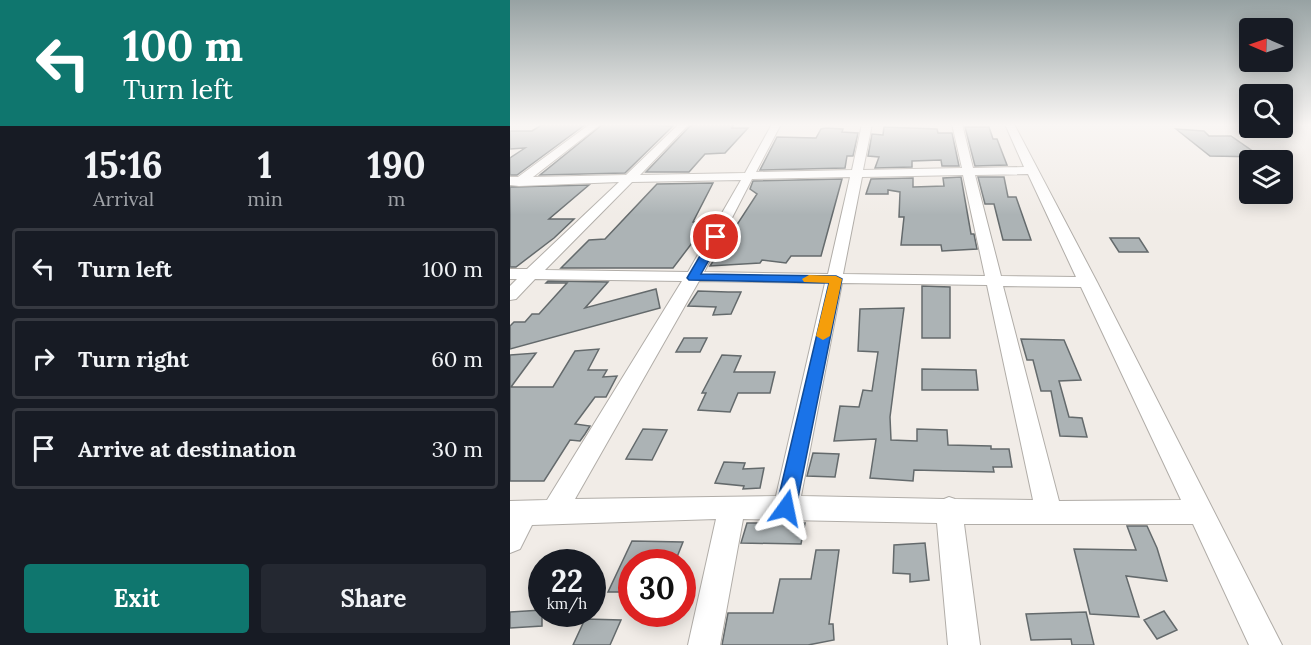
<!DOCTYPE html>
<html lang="en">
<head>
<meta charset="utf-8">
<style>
	body { margin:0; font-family:Lora,serif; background:#242831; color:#f1f3f6; height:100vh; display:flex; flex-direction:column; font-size:22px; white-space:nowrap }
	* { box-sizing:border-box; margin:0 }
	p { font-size:20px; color:#9ea1a6 }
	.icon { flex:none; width:33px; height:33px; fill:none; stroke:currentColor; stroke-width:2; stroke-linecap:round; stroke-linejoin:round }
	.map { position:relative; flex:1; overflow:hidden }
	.sheet { display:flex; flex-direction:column; background:#171b24; width:510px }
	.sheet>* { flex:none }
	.banner { background:#0f766e; color:#fff; overflow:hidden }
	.needle { width:39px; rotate:272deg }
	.buttons { position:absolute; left:729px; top:18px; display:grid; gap:12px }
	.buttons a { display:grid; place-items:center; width:54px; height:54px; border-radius:6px; background:#171b24; box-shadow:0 3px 15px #0003; font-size:30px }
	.speed { position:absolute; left:18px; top:549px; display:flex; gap:12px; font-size:30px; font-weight:700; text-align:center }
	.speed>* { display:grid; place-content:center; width:78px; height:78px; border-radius:50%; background:#171b24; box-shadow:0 3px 15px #0003; line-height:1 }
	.speed small { font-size:15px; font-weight:400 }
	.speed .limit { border:9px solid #d22; background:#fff; color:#111 }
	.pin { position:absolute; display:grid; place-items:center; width:51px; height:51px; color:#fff; margin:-26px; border:3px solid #fff; border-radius:50%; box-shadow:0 2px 6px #0007 }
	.me { position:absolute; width:66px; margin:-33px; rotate:12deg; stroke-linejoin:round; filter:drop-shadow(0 0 4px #0008) }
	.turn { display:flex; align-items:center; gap:21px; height:126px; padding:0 24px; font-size:27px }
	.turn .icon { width:78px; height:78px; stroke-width:2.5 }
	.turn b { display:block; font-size:42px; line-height:51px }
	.eta { display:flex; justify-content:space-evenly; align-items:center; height:102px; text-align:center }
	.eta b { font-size:36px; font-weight:700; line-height:42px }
	.button { display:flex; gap:12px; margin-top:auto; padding:12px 24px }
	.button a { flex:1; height:69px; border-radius:6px; background:#0f766e; color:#fff; font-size:24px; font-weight:700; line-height:69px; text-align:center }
	.button a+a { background:#242831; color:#f1f3f6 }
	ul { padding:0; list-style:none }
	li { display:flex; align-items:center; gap:18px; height:81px; margin:0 12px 9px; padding:0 12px; border:3px solid #363941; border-radius:6px }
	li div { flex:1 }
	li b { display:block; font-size:22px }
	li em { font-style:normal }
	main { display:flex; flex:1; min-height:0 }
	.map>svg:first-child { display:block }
	.building { fill:#acb3b5; stroke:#646a6c; stroke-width:1.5 }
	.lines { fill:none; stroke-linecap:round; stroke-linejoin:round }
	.street-casing { stroke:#b1ada8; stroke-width:2 }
	.street { fill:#fff; fill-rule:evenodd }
	.route { fill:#1a73e8; stroke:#114b97; stroke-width:1.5 }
	.slow { fill:#f59e0b }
</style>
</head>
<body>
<main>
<section class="sheet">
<div class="banner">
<div class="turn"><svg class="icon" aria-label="left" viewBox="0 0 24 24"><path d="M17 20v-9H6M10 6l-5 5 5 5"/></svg><div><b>100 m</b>Turn left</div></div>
</div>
<div class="eta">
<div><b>15:16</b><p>Arrival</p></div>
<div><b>1</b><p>min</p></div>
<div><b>190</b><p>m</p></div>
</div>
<ul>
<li><svg class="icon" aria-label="left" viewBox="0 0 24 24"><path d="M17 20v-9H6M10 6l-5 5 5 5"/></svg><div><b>Turn left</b></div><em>100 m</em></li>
<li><svg class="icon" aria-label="right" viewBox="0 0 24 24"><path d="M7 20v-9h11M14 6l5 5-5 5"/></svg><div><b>Turn right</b></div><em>60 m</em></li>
<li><svg class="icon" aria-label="arrive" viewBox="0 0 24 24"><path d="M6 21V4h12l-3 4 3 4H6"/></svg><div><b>Arrive at destination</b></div><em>30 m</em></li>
</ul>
<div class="button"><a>Exit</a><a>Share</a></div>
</section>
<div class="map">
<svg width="801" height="645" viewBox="0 0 801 645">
	<rect width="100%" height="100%" fill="#f1ece7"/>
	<path class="building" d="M33,124H76L7,175H0V158L15,148L0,149V131H22Z
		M93,124L163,126L115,173L30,175Z
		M188,124H224L222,128H238L215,153L195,154L179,172H136L180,126Z
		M374,127L427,129L428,133H442L449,166H432L431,160L402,161V167L365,168L369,157L358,156L362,134L373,135Z
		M455,127H479L483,139H487L497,165L465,166Z
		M316,128L333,129L332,132L348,133L343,156H337L335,168L250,170L267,137L306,138L311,129Z
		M666,129L694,131L699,136H721L751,157L700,156Z
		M451,177L461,234H464L467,249L432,251L431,245H391L394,217H389L390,192L378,190V194H356L361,179L403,178V187L434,186L433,178Z
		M468,177H494L498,197H506L521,240H493L484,204H475Z
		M332,179L311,256H281L276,263L252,260L250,263L200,266L247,194L240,189L243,181Z
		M203,183L183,222H198L163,268H51L79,240L95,239L147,184Z
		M79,185L39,219H64L44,238L6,267H0V187Z
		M600,238H629L638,252H609Z
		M38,281L98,282L75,308L146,289L150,308L0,349V326L4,322H15L22,314H29L57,283H36Z
		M412,286L440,287V338H412Z
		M188,291L218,292H231L221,314L203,315L206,307L178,306Z
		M394,308L380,417L381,440L407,441V429L437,430L438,445L481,446V449H499L502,467H483L484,472L404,470L403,481L360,478L366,439L324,441L330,406L349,407L353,390L362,391L368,352L348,351L350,309Z
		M174,338H197L190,352H166Z
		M511,339L554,340L571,380L549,381L559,417L572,418L577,437L550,436L541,391H531L523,360H517Z
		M89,349L78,370H97L93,377L107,376L96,397H85L65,424L80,426L75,434L70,441L60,440L34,481H0V355L26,353L1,387H43L65,351Z
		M212,355L231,356L224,372H265L260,393H228L220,412L188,410L196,393H192Z
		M412,369L466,370L468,390H412Z
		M133,429L157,430L142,460L116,459Z
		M303,453L329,454L325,477L297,476Z
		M214,462L235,463L233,469L254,468L250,488L233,489L234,486L205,483Z
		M237,523H295L291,544L231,543Z
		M617,526H637L647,548L657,581L616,576L629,617L580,614L564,549L626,550Z
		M122,541L173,542L165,562H122V592H98Z
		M415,543L419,580L400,582V574L383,573L384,545Z
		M306,550H329L319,624H323L324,640L298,645H212L218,613H263L270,579H301Z
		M32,610V626L0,628V612Z
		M654,611L667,630L647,639L634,620Z
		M576,612L584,645H562L561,639L521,640L516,614Z
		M75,619L111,620L100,645H63Z"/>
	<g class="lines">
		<g class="street-casing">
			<path id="street" d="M80,124H91L23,177L116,175L169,124H179L130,175L235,173L262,124H271L246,172L342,170L352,124H362L353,170L452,168L442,124H452L463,168L514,167L495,124H504L587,282L772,645H739L683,524H454L470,645H438L427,523L233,519L210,645H178L206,519L22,525L10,549L0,553V501L37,500L172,281L25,279L6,299L0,300V286L7,279H0V269H17L109,182L9,186L0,185V177H8ZM518,174L566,277L491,276L465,175ZM453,175L475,276L333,274L352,177ZM340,177L318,274L194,272L242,179ZM231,180L178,272L35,270L122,182ZM189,281L315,283L266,496L65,499ZM332,283L477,285L523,500L445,499L439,497L434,499L291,496ZM493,286L571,287L671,500L549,501Z"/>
		</g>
		<use href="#street" class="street"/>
	</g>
	<linearGradient id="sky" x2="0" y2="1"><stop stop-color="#97a2a3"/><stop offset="0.58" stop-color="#f9f6f4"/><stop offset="1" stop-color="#f9f6f4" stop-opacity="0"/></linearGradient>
	<rect width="801" height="215" fill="url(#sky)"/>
	<path class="route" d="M206,233L212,237L191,274L326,276L332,279L286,508L283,514L276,517L269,514L266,508L319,283L179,280L177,278L201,237Z"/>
	<path class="slow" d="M299,275L326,276L332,279L320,336L313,340L306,336L319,283L294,282L292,279Z"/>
</svg>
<div class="buttons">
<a><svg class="needle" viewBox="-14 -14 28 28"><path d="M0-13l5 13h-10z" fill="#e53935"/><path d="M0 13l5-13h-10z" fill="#9ea1a6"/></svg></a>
<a><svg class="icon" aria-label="search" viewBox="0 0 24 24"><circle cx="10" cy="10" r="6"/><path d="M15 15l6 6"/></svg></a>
<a><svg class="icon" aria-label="layers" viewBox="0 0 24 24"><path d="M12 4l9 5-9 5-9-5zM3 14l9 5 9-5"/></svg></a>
</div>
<div class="speed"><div>22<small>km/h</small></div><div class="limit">30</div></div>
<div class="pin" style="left:206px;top:237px;background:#d93025"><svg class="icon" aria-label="arrive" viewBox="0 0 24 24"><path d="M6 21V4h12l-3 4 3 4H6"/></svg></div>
<svg class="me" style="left:276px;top:508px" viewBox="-20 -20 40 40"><path d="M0-17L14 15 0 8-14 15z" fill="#1a73e8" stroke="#fff" stroke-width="4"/></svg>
</div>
</main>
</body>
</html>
